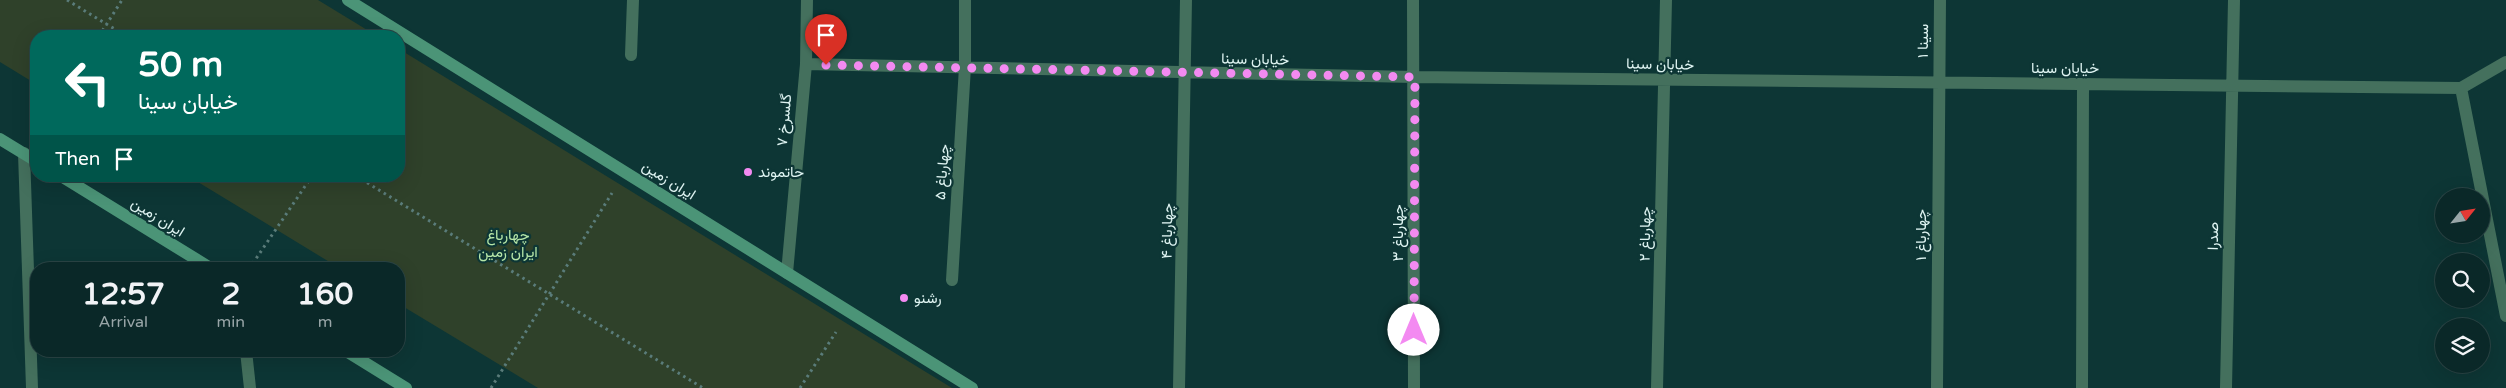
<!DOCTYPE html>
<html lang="en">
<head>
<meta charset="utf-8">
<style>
	body { margin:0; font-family:"Varela Round",Vazirmatn,sans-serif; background:#183434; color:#f1f3f6; height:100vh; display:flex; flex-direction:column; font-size:19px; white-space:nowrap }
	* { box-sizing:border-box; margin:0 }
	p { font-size:16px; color:#99a6a8 }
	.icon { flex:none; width:28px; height:28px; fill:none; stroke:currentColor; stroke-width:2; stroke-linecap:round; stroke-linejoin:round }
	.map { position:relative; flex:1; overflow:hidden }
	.side { position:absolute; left:30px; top:262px; width:375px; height:95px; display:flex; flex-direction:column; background:#0a2828; border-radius:20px; box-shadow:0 5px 20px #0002,0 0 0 1px #2a4445 }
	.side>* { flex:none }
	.top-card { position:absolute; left:30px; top:30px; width:375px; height:152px; border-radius:20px; box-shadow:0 5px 20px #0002,0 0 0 1px #2a4445; background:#00695c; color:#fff; overflow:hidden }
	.needle { width:32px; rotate:60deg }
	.buttons { position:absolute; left:2435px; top:188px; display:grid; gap:10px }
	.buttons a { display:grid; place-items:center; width:55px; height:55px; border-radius:50%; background:#0a2828; box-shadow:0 5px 20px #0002,0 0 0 1px #2a4445; font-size:25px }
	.pin { position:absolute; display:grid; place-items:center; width:42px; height:42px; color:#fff; margin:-51px -21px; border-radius:50% 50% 50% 0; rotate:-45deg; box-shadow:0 0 5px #0007 }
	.pin .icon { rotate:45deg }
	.me { position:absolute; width:55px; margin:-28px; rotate:0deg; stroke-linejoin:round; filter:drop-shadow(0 0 4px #0008) }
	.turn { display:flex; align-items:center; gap:18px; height:105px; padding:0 25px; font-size:22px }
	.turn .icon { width:65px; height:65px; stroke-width:2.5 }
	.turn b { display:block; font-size:35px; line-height:42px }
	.then { display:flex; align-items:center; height:48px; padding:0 25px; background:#0003; gap:10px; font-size:19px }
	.eta { display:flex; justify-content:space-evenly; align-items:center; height:85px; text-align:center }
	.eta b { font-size:30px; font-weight:700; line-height:35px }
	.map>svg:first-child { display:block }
	.green { fill:#2f412a }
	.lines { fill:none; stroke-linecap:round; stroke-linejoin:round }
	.path { stroke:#5a7c7a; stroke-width:3; stroke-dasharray:2.5 4; stroke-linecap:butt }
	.street { stroke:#44705d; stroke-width:12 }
	.secondary { stroke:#4b9477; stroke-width:12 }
	.route { stroke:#f38af1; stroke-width:9; stroke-dasharray:0 16.2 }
	.poi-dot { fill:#f38af1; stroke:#0d3635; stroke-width:2 }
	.labels { text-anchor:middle; stroke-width:4.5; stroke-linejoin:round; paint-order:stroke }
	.street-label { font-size:15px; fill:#dff4f2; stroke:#0d3635 }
	.poi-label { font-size:15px; fill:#dff4f2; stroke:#0d3635; text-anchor:start }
	.park-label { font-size:15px; fill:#b7e7a8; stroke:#0d3635 }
</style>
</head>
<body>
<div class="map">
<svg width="2506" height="388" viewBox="0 0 2506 388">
	<rect width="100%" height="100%" fill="#0d3635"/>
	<path class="green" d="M0,0H318L377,36H36V84L0,62Z
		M399,49L952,388H538L399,304V269H341L188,176H399Z"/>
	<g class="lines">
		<path class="path" d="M67,0L126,36
			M99,36L122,0
			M356,176L703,388
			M249,269L312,176
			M491,388L612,193
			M800,388L836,332"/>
		<path class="street" d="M1413,0L1414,388
			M631,55L633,0
			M806,64L1415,77L2461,88L2506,62
			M2461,88L2506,316
			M24,153L32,388
			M787,273L806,64L807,0
			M952,280L965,67V0
			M246,351L250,388
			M1179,388L1186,0
			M1657,388L1666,0
			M1937,388L1940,0
			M2082,388L2083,85
			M2226,388L2234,0"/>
		<path class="secondary" d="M348,0L972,388
			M0,139L36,161
			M61,176L212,269
			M346,351L406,388"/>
	</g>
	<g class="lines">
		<path class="route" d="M826,65L1415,77L1414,330"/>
	</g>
	<g class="poi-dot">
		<circle cx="748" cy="172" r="5"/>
		<circle cx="904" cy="298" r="5"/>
	</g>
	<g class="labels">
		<g class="street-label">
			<text transform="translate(1923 41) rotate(-89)" y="5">سینا ۱</text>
			<text transform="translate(1255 59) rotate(1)" y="5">خیابان سینا</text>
			<text transform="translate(1660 64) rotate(1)" y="5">خیابان سینا</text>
			<text x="2065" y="73">خیابان سینا</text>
			<text transform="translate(784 120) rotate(-85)" y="5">گلسرخ ۷</text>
			<text transform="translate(942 172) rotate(-86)" y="5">چهارباغ ۵</text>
			<text transform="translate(669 180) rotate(32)" y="5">ایران زمین</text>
			<text transform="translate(158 217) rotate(32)" y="5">ایران زمین</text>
			<text transform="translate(1167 231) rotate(-89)" y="5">چهارباغ ۴</text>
			<text transform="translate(1398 233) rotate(-90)" y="5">چهارباغ ۳</text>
			<text transform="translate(1645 234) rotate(-89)" y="5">چهارباغ ۲</text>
			<text transform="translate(1921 235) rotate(-90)" y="5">چهارباغ ۱</text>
			<text transform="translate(2213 236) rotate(-89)" y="5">صدرا</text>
		</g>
		<g class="poi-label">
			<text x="758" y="177">حاتموند</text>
			<text x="914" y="303">رشنو</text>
		</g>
		<g class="park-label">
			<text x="508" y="240">چهارباغ<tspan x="508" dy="17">ایران زمین</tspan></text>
		</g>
	</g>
</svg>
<div class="buttons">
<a><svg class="needle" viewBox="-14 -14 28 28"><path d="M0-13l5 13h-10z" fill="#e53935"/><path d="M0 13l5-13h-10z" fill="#99a6a8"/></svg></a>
<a><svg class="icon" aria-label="search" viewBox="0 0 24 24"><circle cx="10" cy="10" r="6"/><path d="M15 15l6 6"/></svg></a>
<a><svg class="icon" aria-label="layers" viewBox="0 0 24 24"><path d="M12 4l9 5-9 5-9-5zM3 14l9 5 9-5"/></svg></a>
</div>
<div class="pin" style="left:826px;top:65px;background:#d93025"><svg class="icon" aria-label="arrive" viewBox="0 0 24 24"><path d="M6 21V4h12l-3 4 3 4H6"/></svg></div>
<svg class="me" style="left:1414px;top:330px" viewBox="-20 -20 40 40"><circle r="19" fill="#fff"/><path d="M0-13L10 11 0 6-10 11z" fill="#f38af1"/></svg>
<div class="top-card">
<div class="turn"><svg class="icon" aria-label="left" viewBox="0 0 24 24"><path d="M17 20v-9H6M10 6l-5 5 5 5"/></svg><div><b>50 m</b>خیابان سینا</div></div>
<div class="then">Then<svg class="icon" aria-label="arrive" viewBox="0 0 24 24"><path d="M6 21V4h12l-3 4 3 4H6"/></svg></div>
</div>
<section class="side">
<div class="eta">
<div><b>12:57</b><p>Arrival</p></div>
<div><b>2</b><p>min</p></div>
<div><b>160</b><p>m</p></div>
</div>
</section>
</div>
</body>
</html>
